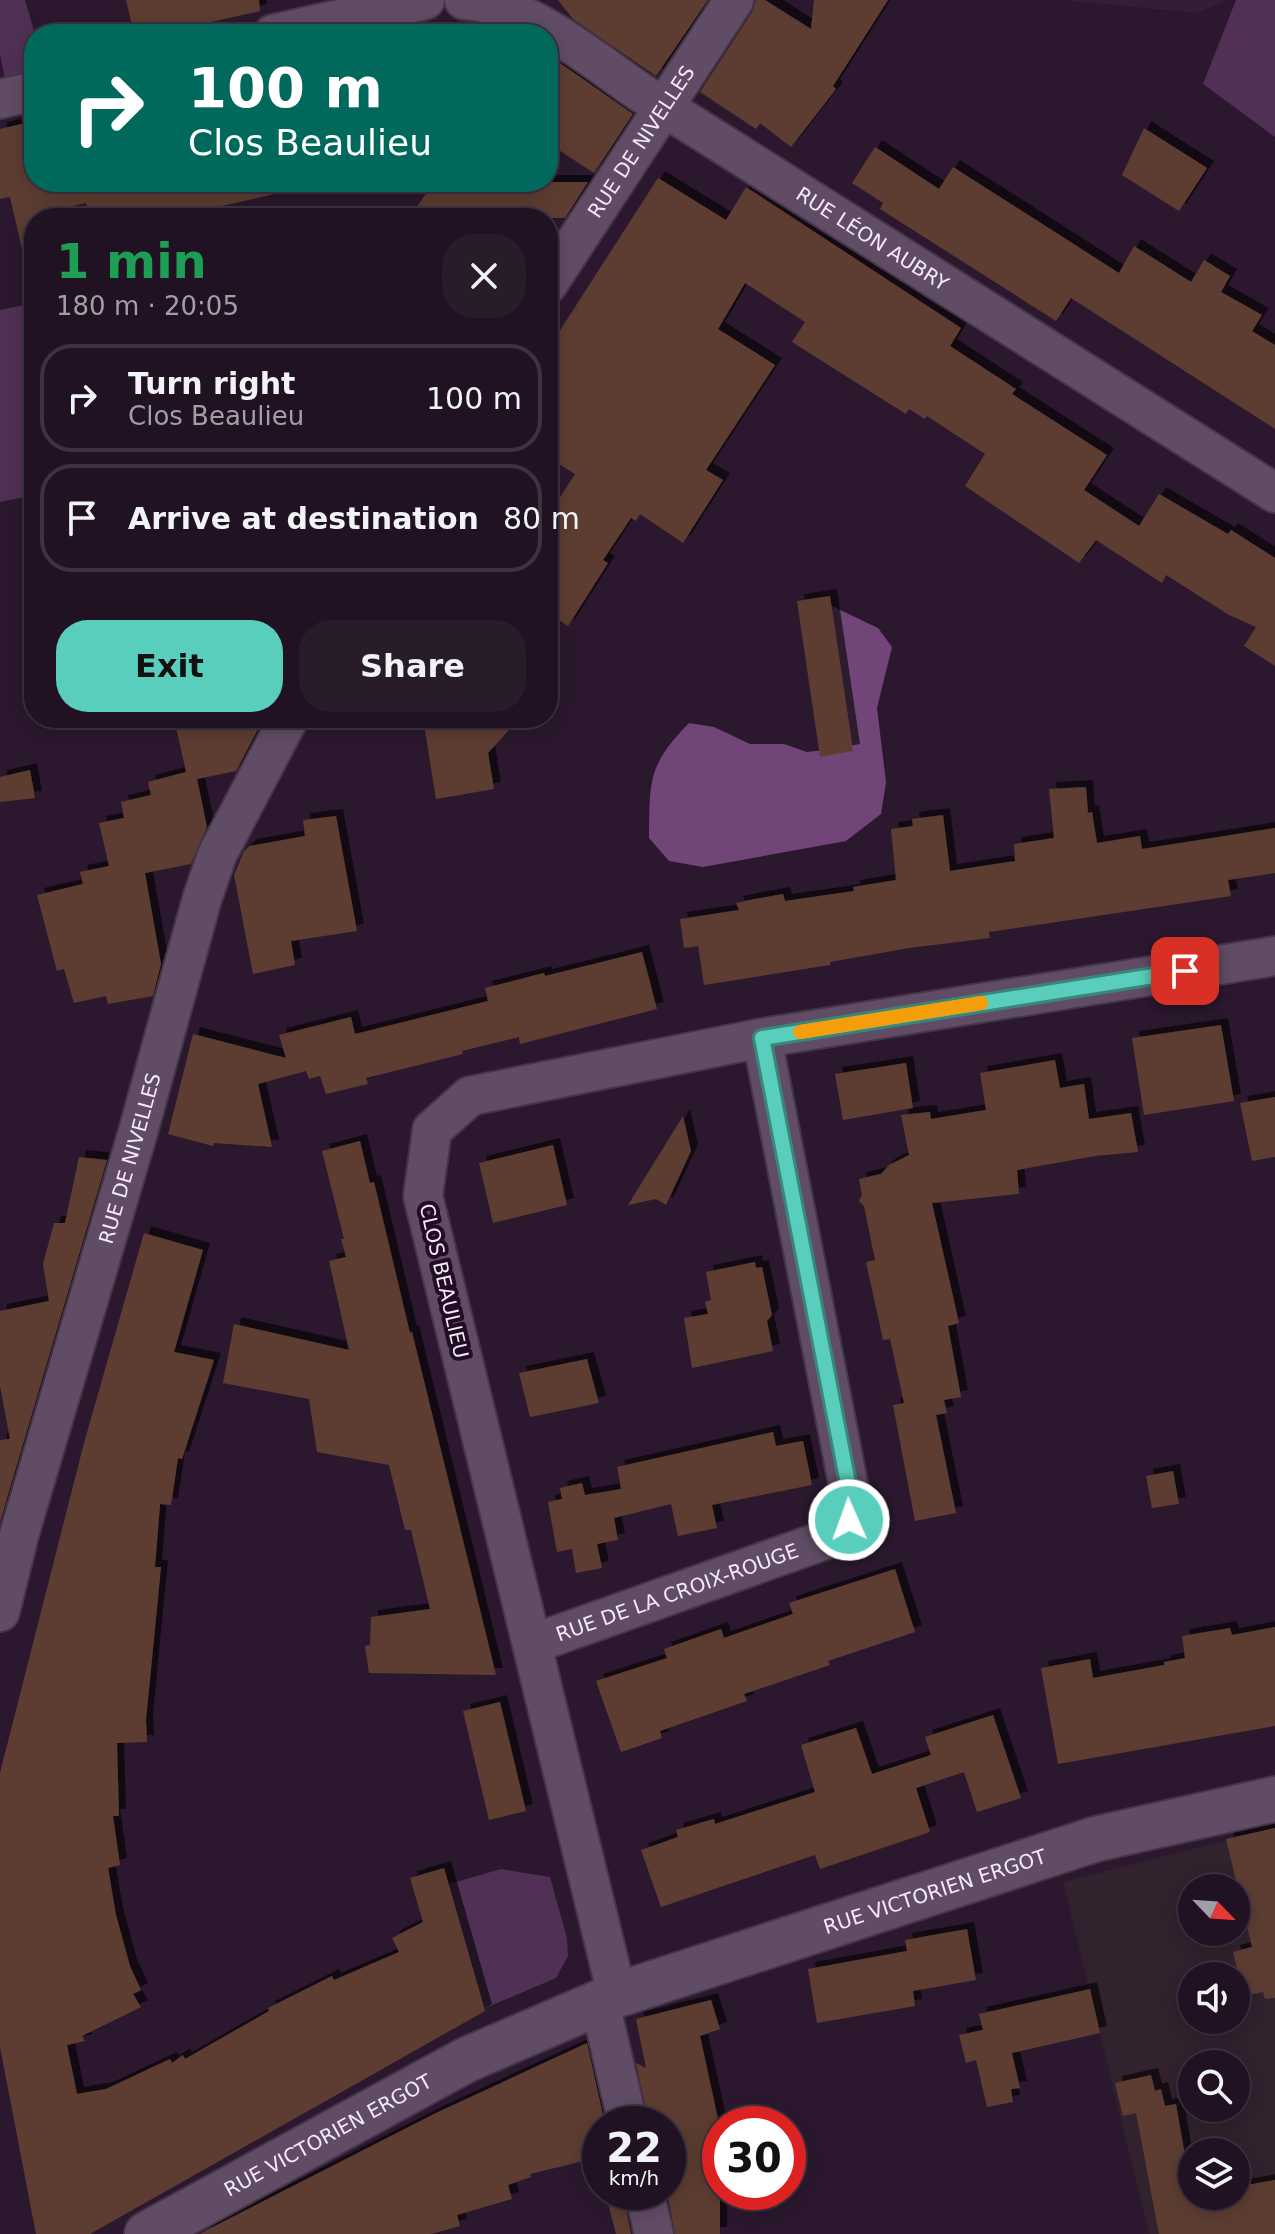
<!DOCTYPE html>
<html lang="en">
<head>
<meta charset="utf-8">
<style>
	body { margin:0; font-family:"DejaVu Sans",sans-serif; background:#281b2a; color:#f1f3f6; height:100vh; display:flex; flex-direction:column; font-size:30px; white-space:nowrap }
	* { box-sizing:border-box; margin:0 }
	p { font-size:26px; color:#a29ea5 }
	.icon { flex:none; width:44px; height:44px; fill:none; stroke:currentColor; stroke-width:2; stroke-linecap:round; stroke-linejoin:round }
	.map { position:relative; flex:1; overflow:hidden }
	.sheet { position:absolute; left:24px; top:208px; width:534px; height:520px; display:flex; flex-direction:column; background:#201222; border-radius:32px; box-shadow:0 4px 20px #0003,0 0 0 2px #3d3240 }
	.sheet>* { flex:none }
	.banner { position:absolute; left:24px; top:24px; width:534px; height:168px; border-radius:32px; box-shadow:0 4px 20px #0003,0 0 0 2px #3d3240; background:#00695c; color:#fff; overflow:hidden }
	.needle { width:52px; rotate:115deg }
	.controls { position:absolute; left:1178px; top:1874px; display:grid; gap:16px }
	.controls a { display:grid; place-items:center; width:72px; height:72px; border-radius:50%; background:#201222; box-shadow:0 4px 20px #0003,0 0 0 2px #3d3240; font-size:40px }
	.speed { position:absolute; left:582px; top:2106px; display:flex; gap:16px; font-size:40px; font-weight:700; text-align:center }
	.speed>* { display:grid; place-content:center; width:104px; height:104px; border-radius:50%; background:#201222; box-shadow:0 4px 20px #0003,0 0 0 2px #3d3240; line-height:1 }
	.speed small { font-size:20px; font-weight:400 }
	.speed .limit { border:12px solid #d22; background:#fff; color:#111 }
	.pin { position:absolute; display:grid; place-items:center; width:68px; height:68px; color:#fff; margin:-34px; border-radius:16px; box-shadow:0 4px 12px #0006 }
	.me { position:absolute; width:88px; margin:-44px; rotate:358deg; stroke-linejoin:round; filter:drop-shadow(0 0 6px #0008) }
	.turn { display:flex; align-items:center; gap:28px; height:168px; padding:0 32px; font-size:36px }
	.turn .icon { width:104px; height:104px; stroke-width:2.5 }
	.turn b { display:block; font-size:56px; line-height:68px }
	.round { display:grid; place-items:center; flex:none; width:84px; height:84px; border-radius:32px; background:#281b2a }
	.head { display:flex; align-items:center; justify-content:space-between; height:136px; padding:0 32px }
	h1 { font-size:48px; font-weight:800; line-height:60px; color:#1e9e55 }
	.button { display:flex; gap:16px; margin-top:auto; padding:16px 32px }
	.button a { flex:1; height:92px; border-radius:32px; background:#5acebc; color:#111; font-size:32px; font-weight:800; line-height:92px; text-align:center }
	.button a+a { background:#281b2a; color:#f1f3f6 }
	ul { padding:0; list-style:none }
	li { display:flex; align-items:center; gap:24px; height:108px; margin:0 16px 12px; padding:0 16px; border:4px solid #3d3240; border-radius:32px }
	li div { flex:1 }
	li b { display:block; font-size:30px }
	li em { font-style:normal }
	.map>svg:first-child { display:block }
	.built { fill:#351d39 }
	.industrial { fill:#31222d; fill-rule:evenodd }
	.green { fill:#513056 }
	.forest { fill:#714578 }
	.building { fill:#5d3e32; filter:url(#shadow) }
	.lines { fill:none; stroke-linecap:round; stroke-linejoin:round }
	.street-casing { stroke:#453548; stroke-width:42 }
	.secondary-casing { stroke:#453548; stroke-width:48 }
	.street { stroke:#614c65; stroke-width:38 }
	.secondary { stroke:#614c65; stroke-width:44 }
	.route-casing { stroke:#3a867a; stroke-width:20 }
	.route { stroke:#5acebc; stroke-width:14 }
	.slow { stroke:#f59e0b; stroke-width:14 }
	.labels { text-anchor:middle; stroke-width:8; stroke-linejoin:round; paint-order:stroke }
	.street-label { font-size:20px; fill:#f5e8f7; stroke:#210e24 }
</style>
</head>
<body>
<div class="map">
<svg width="1275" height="2234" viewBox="0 0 1275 2234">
	<defs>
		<filter id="shadow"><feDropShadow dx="7" dy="-7" stdDeviation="0" flood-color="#0009"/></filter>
	</defs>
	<rect width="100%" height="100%" fill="#2b182e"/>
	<path class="built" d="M1062,0H1227L1198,13Z"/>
	<path class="industrial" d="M1275,1828V2234H1149L1063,1882ZM1192,1888H1236V1932H1192ZM1192,1976H1236V2020H1192ZM1192,2064H1236V2108H1192ZM1192,2152H1236V2196H1192Z"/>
	<path class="green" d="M0,0H25L35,34L34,77L6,83L0,54Z
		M1236,0H1275V137L1203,84Z
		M34,303V495L0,502V310Z
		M501,1869L550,1877L567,1938L568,1956L556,1978L476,2012L442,1886Z"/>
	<path class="forest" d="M815,598L878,628L892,647L877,708L886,782L881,814L846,841L703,867L669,861L649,838C650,781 647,766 689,723L714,727L750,744H784L807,752L834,749Z"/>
	<path class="building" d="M126,0H259L260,11L157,34H134Z
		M558,0H708L656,76L573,19Z
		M756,0H765L811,29L814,0H888L833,86L836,89L791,147L760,123L756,129L700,92L752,12Z
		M560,63L633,114L594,173L548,143V81Z
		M34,121V182H278L279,193L204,210L206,218H90L86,203L34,215V252L23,253L10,197L0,199V129Z
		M1144,128L1207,168L1179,211L1122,175Z
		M875,147L939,189L953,167L1119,273L1134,246L1191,282L1204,260L1230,276L1221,292L1262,315L1252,331L1275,345V429L1071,298L1056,321L880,209L883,203L852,183Z
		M658,178L726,220L746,187L961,328L950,346L1016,389L1012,394L1107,455L1084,490L1139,526L1159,494L1228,534L1231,530L1275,558V666L1244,646L1256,627L1229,615L1166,575L1162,583L1096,540L1079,563L965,486L985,454L927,416L925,419L909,409L906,414L792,342L805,322L745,283L718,329L775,365L706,470L723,480L683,543L640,514L636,521L631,518L603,560L608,563L568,626L548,613V516L575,474L548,457V349Z
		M434,182H588L565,218H409Z
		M830,596L853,751L820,757L797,601Z
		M174,718H264L236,771L197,779L207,827L191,864L145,873L161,964L153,996L108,1004L106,996L74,1003L64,969L57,971L37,895L83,884L80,872L109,866L99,823L124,818L121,802L151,795L148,782L186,772Z
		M423,718H520L488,753L494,789L436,799Z
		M30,770L35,798L0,802V777Z
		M1086,787L1088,813L1092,812L1097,843L1140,836L1142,849L1275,828V873L1228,880L1231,896L989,932L990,938L909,948L830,962V965L704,985L698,946L684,948L680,919L739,910L736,903L755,899L783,894L785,901L854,891L853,887L896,880L891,829L913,826L912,819L943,815L950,871L1015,861L1014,844L1054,838L1049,789Z
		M336,816L357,931L291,941L295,965L253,974L234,875L244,851L250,846L305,836L303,820Z
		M642,952L657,1009L520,1044L519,1037L462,1051L463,1054L366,1078L368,1084L326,1094L320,1076L309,1079L306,1071L258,1084L272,1147L214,1143L213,1146L168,1134L193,1034L286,1058L279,1035L351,1017L355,1034L488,1001L485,988L544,973L545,976Z
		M1221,1025L1234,1101L1144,1115L1132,1038Z
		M1055,1060L1060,1088L1084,1084L1089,1119L1131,1113L1138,1152L1095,1156L1017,1170L1019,1194L932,1203L959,1323L948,1326L961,1397L944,1400L947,1413L936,1415L956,1513L915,1521L893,1405L904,1403L890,1339L883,1340L866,1262L875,1260L864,1206L859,1201L862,1195L859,1179L881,1174L889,1165L909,1155L901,1115L930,1112L931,1119L986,1110L980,1073Z
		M906,1063L913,1108L843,1120L835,1074Z
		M1275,1097V1157L1252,1161L1240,1103Z
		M683,1116L691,1151L666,1205L656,1199L628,1205Z
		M360,1141L370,1183L374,1182L410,1333L412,1332L496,1675L369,1673L365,1646L370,1645L371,1617L430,1609L411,1530H405L389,1465L317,1452L309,1399L223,1383L234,1324L349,1350L329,1261L346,1257L341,1239H344L322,1151Z
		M553,1145L567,1205L493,1223L479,1163Z
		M79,1157L107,1160L0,1522V1440L10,1439L0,1386V1311L49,1301L43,1264L54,1223H65Z
		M144,1233L203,1250L174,1352L214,1360L182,1459L178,1458L171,1505L160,1504L155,1567H161L146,1720L147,1742L117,1743L119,1816H113L120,1865L108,1868L116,1915L130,1966L141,1990L133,1994L141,2007L82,2036L85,2041L67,2045L77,2094L106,2089L170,2059L172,2063L183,2055L185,2059L269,2011L268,2008L332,1976L334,1980L399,1952L392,1938L423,1922L410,1878L444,1868L485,2011L90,2234H36L0,2047V1773L84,1443Z
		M755,1262L756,1268L762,1267L772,1315L767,1321L773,1351L692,1368L684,1318L708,1314L705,1302L711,1300L706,1272Z
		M587,1359L599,1403L530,1417L519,1373Z
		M773,1432L776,1446L803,1441L812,1485L712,1505L717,1528L678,1536L671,1504L614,1518L618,1540L597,1544L602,1568L576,1573L572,1549L557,1552L548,1502L562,1499L560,1488L582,1483L585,1495L621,1489L617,1467Z
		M1173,1471L1179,1504L1152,1508L1146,1476Z
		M895,1569L915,1632L828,1661L830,1665L744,1694L747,1701L660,1731L662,1738L621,1752L596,1681L667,1658L664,1649L721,1629L724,1638L793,1614L789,1603Z
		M1275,1627V1726L1058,1764L1041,1668L1090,1659L1093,1678L1164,1665V1662L1185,1658L1182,1636L1230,1628L1232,1635Z
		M500,1702L526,1811L489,1820L463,1711Z
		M993,1715L1021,1798L977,1812L964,1772L916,1788L930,1832L820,1869L815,1855L661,1907L641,1850L678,1837L676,1830L714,1819L715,1824L815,1792L801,1745L856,1728L872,1774L931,1755L925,1737Z
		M1275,1828V1998L1265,1999L1263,1992L1244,1996L1233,1952L1252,1947L1226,1839Z
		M967,1929L976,1980L913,1991L915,2006L817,2023L808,1969L907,1951L905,1940Z
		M1090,1989L1100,2033L1012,2053L1020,2088L1011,2089L1013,2102L987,2107L976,2060L966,2063L959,2035L983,2030L979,2014Z
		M711,2000L720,2029L700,2036L720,2128V2234H675L667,2192L668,2124H649L636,2063L646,2068L636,2019Z
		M587,2043L605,2124H600V2157L530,2174L531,2177L508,2185L512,2199L457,2215L460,2226L431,2234H199L436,2113Z
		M1151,2075L1155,2091L1161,2089L1165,2106L1176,2104L1192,2196H1236V2187L1275,2180V2234H1159L1136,2113L1123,2116L1115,2083Z
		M605,2192H623L631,2234H616Z"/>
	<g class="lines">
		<g class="street-casing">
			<g id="street">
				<path id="s1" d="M464,0C527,3 590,58 640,92L1275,493"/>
				<path d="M273,34L425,0"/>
				<path d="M0,99L34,91"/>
				<path id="s2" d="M548,284L734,0"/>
				<path id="s3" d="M0,1612L19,1535L138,1132L202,899L217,855L289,718"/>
				<path id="s4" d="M532,1644L839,1535L849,1520L852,1504L762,1038"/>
				<path d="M617,1995L423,1196L432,1130L470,1096L762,1038L1275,956"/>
				<path d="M600,2003L628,2124"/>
				<path d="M644,2192L654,2234"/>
			</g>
		</g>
		<g class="secondary-casing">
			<g id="secondary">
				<path id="s5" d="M147,2234L466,2060L617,1995L1096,1839L1275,1799"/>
			</g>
		</g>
		<use href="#street" class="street"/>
		<use href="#secondary" class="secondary"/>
	</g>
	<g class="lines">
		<g class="route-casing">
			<path id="route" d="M849,1520L852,1504L762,1038L1185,971"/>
		</g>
		<use href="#route" class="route"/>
		<path class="slow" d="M800,1032L981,1003"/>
	</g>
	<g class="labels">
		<g class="street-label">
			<text dy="7" stroke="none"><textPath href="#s2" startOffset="170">RUE DE NIVELLES</textPath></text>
			<text dy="7" stroke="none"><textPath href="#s1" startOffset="476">RUE LÉON AUBRY</textPath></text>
			<text dy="7" stroke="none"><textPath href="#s3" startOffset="472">RUE DE NIVELLES</textPath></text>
			<text transform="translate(444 1281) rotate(77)" y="7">CLOS BEAULIEU</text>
			<text dy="7" stroke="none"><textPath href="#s4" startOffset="154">RUE DE LA CROIX-ROUGE</textPath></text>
			<text dy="7" stroke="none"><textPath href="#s5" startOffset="862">RUE VICTORIEN ERGOT</textPath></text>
			<text dy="7" stroke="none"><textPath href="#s5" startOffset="206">RUE VICTORIEN ERGOT</textPath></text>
		</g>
	</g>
</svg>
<div class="controls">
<a><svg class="needle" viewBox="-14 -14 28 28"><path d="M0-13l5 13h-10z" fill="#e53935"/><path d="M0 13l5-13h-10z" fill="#a29ea5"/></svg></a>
<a><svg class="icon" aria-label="sound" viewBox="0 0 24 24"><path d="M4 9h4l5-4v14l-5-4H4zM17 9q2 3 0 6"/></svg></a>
<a><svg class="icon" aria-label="search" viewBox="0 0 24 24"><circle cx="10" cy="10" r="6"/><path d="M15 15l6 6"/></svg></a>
<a><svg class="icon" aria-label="layers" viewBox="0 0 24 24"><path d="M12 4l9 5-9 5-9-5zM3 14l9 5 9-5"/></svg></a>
</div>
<div class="speed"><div>22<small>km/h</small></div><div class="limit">30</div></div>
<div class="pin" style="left:1185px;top:971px;background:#d93025"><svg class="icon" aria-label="arrive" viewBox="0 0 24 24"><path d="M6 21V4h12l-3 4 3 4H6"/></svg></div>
<svg class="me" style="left:849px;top:1520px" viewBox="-20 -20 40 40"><circle r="17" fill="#5acebc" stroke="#fff" stroke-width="3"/><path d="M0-11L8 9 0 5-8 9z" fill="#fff"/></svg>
<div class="banner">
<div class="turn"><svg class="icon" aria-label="right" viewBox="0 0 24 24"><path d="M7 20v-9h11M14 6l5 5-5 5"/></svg><div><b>100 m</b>Clos Beaulieu</div></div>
</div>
<section class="sheet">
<div class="head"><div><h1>1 min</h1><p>180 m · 20:05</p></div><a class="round"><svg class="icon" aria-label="close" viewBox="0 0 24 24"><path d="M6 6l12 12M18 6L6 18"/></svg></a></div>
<ul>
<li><svg class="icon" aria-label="right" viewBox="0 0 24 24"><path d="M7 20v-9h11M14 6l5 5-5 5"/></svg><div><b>Turn right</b><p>Clos Beaulieu</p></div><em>100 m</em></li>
<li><svg class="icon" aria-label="arrive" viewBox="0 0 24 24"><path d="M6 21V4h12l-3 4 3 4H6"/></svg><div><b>Arrive at destination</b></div><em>80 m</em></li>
</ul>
<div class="button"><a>Exit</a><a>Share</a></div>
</section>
</div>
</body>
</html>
